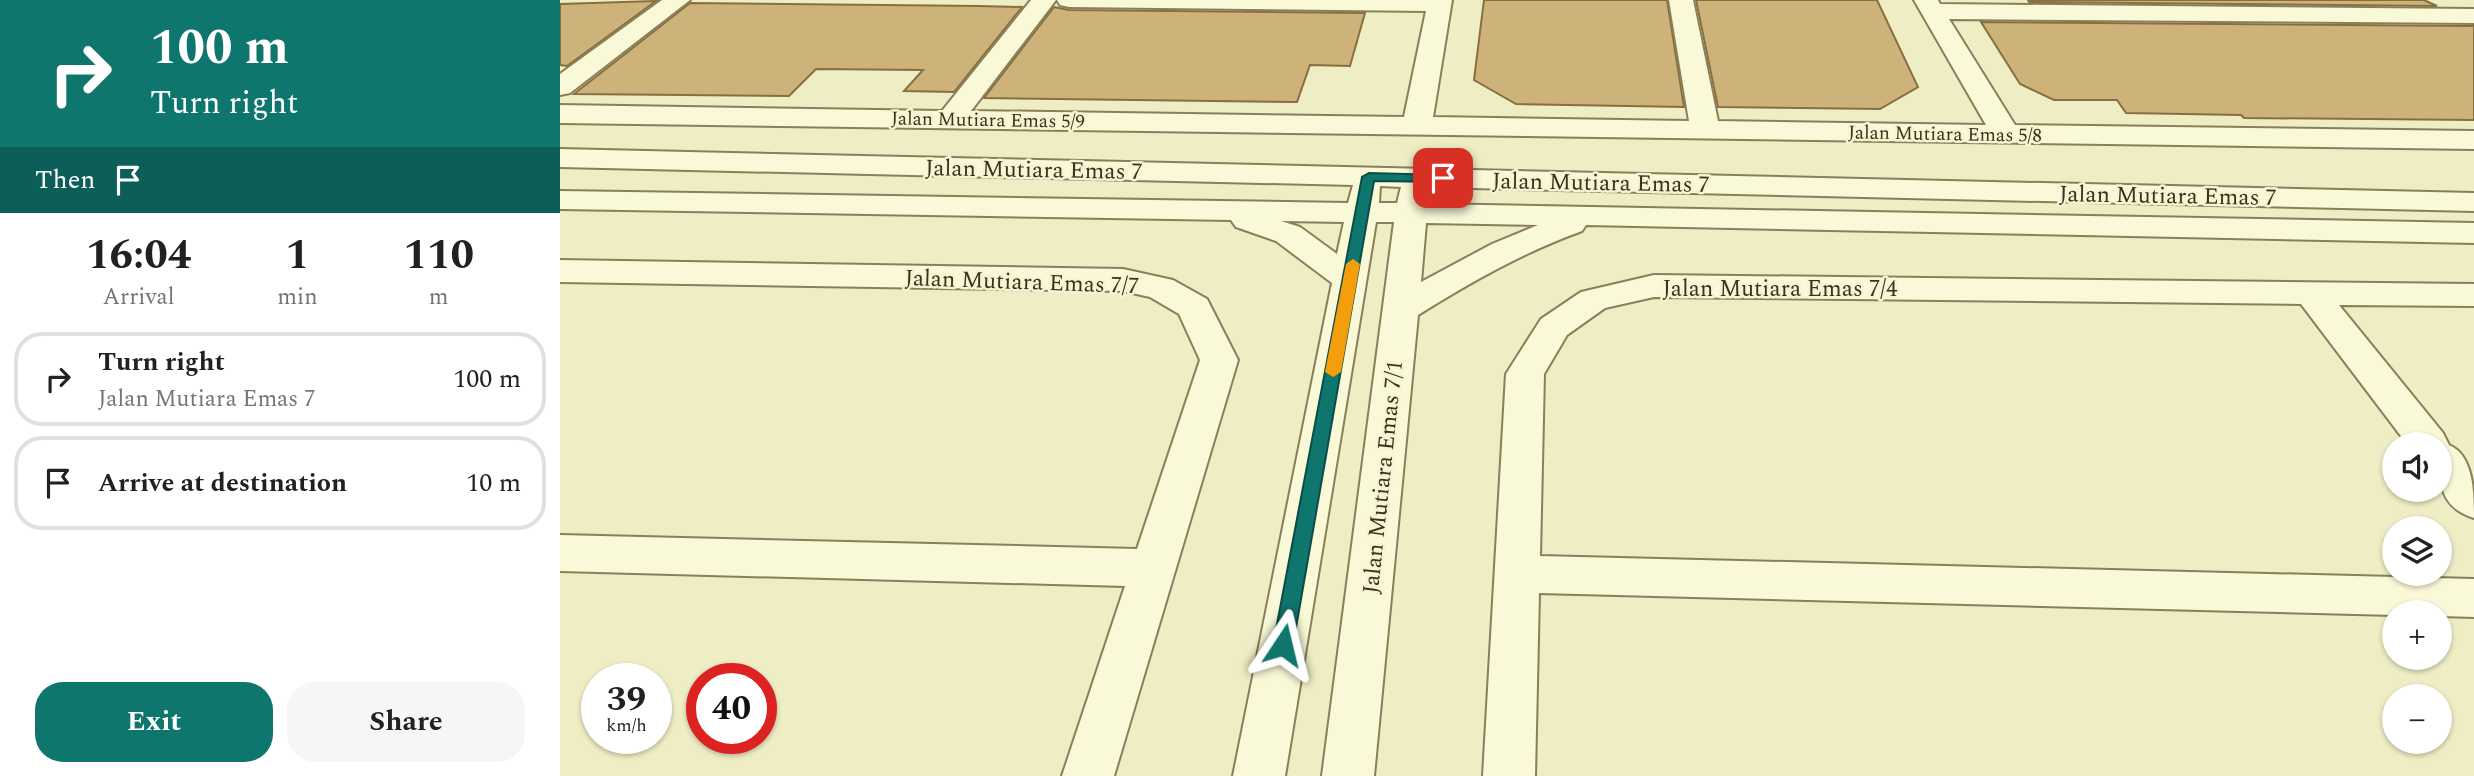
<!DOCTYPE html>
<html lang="en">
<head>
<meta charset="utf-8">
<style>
	body { margin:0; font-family:Spectral,serif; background:#f6f6f6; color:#202124; height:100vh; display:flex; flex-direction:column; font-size:26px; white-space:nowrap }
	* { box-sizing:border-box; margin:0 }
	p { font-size:23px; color:#757577 }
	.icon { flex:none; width:38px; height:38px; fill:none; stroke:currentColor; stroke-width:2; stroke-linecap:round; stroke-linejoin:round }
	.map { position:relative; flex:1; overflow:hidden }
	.side { display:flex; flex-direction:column; background:#fff; width:560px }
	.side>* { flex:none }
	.hud { background:#0f766e; color:#fff; overflow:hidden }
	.buttons { position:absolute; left:1822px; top:432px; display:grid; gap:14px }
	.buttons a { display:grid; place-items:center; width:70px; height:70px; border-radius:50%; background:#fff; box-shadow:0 2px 5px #0004; font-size:35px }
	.speed { position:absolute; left:21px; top:663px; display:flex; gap:14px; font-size:35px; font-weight:700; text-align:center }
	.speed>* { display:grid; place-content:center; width:91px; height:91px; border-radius:50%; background:#fff; box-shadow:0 2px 5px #0004; line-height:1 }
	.speed small { font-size:18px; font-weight:400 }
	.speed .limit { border:10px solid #d22; background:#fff; color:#111 }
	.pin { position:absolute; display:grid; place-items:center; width:60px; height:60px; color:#fff; margin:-30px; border-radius:14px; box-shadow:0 4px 10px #0006 }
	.me { position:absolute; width:77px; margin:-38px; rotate:10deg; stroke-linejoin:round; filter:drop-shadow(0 0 5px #0008) }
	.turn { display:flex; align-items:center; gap:24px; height:147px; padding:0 35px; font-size:32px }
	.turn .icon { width:91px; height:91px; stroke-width:2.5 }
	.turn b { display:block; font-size:49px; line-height:60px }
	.then { display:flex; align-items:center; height:66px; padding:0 35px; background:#0003; gap:14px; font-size:26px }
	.eta { display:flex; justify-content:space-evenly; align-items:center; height:119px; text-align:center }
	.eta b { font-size:42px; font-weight:700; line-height:49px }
	.cta { display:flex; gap:14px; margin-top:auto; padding:14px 35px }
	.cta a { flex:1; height:80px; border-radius:28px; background:#0f766e; color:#fff; font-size:28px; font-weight:700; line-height:80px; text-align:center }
	.cta a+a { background:#f6f6f6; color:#202124 }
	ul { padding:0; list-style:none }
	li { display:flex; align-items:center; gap:21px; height:94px; margin:0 14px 10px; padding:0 21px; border:4px solid #e0e0e0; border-radius:28px }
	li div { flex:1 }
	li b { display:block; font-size:26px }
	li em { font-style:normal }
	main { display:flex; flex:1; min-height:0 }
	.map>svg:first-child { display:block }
	.building { fill:#cdb279; stroke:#886f40; stroke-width:2 }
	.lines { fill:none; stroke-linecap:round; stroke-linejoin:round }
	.minor-casing { stroke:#897f5a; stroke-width:4 }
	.minor { fill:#f9f8d7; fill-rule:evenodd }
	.route { fill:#0f766e; stroke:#0a4d48; stroke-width:2 }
	.slow { fill:#f59e0b }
	.labels { text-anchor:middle; stroke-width:5; stroke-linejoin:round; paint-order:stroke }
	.far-street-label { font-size:19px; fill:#39321e; stroke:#f6f5d3 }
	.street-label { font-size:23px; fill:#39321e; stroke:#f6f5d3 }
</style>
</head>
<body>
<main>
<section class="side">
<div class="hud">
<div class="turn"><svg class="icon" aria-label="right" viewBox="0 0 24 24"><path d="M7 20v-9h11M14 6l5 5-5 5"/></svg><div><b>100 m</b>Turn right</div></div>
<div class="then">Then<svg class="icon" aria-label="arrive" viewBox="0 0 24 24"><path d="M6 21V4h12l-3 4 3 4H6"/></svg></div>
</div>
<div class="eta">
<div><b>16:04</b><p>Arrival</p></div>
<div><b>1</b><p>min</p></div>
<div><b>110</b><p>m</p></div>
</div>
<ul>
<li><svg class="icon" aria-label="right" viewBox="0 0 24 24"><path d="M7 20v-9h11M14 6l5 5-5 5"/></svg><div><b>Turn right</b><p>Jalan Mutiara Emas 7</p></div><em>100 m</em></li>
<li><svg class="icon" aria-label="arrive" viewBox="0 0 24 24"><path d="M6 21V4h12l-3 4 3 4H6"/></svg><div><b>Arrive at destination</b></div><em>10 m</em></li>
</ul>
<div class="cta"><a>Exit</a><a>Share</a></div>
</section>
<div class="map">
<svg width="1914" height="776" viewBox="0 0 1914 776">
	<rect width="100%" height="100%" fill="#eeedc4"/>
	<path class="building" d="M924,0H1107L1124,107L956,104L914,80Z
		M1136,0H1317L1358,87L1320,109L1158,107Z
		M1468,0H1864L1877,6L1469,2Z
		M96,1L7,66L0,65V4Z
		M130,3L419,6L462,7L394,92L344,91L363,70L256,69L229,96L14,94Z
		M494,7L509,10L805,13L790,66L750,65L737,102L424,98Z
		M1421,22L1914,26V120L1684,118L1681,115L1566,113L1557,100H1494L1460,84Z"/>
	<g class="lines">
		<g class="minor-casing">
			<path id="minor" d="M102,0H130L10,93L0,95V74Z
				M471,0H496L411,111L844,117L866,11L509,7L500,5L497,0H892L873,117L1129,121L1109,0H1133L1158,121L1426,125L1354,0H1378L1380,4L1914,9V23L1389,19L1455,125L1914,131V149L0,123V105L382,111Z
				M0,149L1914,193V211L868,187V204L1914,223V243L1026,225L1022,231C964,252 911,282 858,315L814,776H762L834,222H816L725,776H673L772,283L716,241L676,227L671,220L0,209V191L788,203L793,185L0,167ZM820,186L841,187L837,203H819ZM721,221L784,222L777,254L740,227ZM866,223L978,225L932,244L861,282Z
				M0,260L563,269L613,280L647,299L678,360L554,776H502L565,586L0,571V535L577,549L640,360L619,314L590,297L563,291L0,282Z
				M1094,275L1914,284V306L1779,305L1883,433L1889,445C1914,455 1914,494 1914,518C1876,506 1880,478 1880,444H1847L1741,304L1094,297L1045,308L1007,335L984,374L980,556L1914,579V617L1880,616V612H1834V615L979,593L975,776H923L946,374L981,319L1021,292Z"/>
		</g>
		<use href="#minor" class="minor"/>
	</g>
	<path class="route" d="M809,173L883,175L889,178L883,182L814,181L733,645L730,651L723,654L716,651L713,645L802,177Z"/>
	<path class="slow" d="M793,259L800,264L781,372L773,377L765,372L786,264Z"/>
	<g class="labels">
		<g class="far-street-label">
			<text transform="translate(428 119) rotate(1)" y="7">Jalan Mutiara Emas 5/9</text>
			<text transform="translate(1385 133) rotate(1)" y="7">Jalan Mutiara Emas 5/8</text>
		</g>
		<g class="street-label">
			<text transform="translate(474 169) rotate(1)" y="8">Jalan Mutiara Emas 7</text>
			<text transform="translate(1041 182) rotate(1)" y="8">Jalan Mutiara Emas 7</text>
			<text transform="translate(1608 195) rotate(1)" y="8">Jalan Mutiara Emas 7</text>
			<text transform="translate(462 281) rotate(2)" y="8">Jalan Mutiara Emas 7/7</text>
			<text x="1220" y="296">Jalan Mutiara Emas 7/4</text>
			<text transform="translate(822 477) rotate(-84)" y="8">Jalan Mutiara Emas 7/1</text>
		</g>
	</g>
</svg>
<div class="buttons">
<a><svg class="icon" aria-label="sound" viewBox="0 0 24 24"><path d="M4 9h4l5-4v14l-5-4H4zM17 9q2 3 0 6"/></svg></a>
<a><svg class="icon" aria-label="layers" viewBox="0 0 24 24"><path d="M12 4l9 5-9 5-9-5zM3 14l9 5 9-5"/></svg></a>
<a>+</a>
<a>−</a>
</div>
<div class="speed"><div>39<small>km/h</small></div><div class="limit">40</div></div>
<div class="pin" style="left:883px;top:178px;background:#d93025"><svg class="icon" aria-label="arrive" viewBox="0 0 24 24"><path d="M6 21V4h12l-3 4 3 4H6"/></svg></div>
<svg class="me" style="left:723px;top:645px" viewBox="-20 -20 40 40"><path d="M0-17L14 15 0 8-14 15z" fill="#0f766e" stroke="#fff" stroke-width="4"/></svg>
</div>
</main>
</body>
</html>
